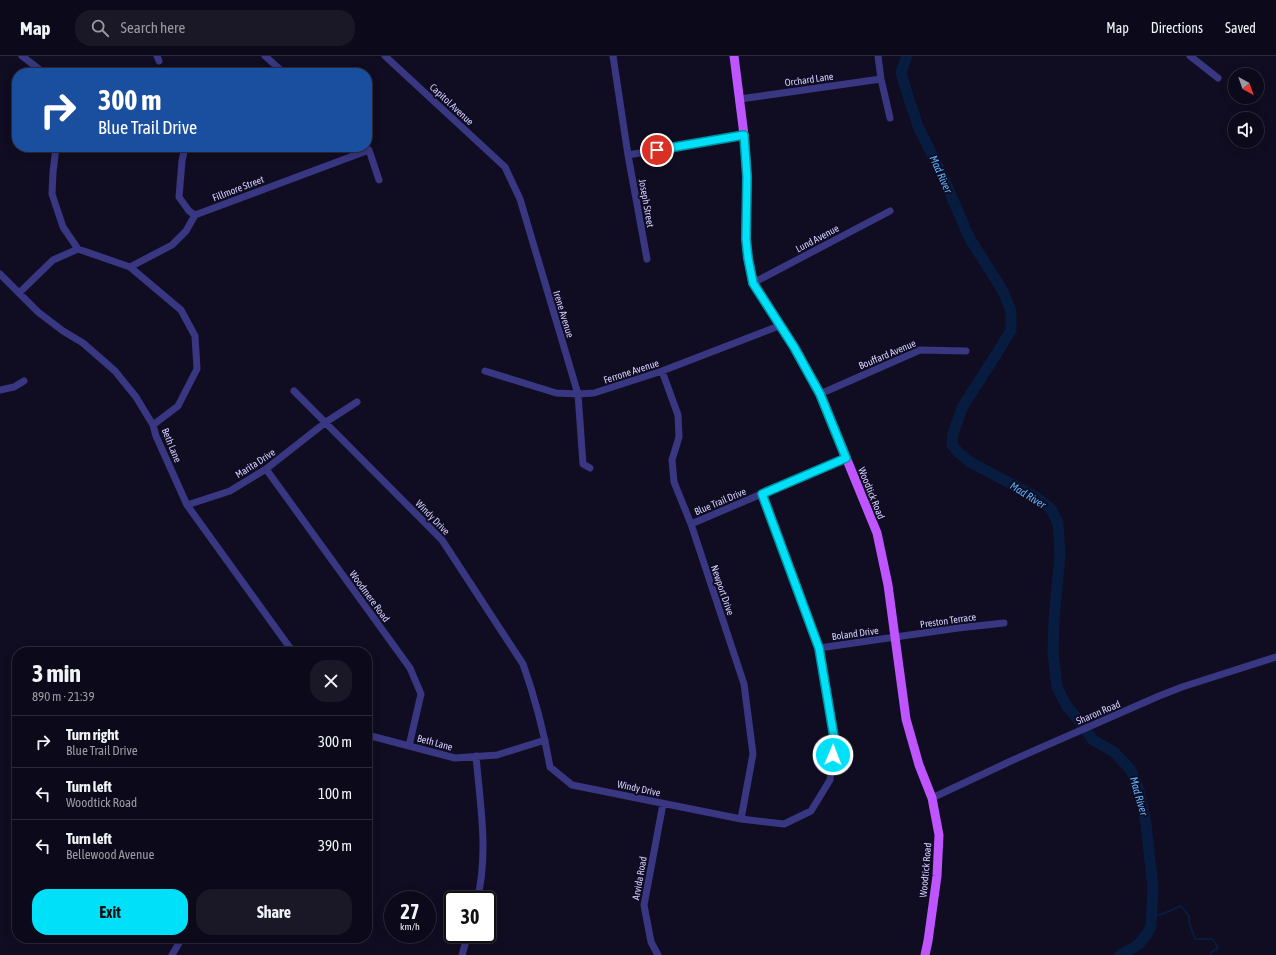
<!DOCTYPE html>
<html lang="en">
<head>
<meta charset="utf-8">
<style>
	body { margin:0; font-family:"Asap Condensed",sans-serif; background:#1a1827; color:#f1f3f6; height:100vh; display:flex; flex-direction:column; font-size:15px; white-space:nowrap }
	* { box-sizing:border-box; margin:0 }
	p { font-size:13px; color:#9a9aa2 }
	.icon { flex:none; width:22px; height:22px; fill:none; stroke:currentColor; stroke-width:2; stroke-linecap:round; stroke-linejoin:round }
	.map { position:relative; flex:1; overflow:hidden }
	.details { position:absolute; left:12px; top:591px; width:360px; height:296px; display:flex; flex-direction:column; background:#0c0a1a; border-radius:16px; box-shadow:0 2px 10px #0003,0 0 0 1px #2c2b39 }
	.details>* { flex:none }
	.top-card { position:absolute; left:12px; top:12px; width:360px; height:84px; border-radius:16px; box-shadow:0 2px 10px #0003,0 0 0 1px #2c2b39; background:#1a4fa0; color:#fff; overflow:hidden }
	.needle { width:26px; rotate:140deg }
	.tools { position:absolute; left:1228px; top:12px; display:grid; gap:8px }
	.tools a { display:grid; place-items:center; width:36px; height:36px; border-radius:50%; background:#0c0a1a; box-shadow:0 2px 10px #0003,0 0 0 1px #2c2b39; font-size:20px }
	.speed { position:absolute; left:384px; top:835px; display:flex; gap:8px; font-size:20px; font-weight:700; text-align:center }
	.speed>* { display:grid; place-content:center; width:52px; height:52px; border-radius:50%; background:#0c0a1a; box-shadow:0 2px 10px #0003,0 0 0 1px #2c2b39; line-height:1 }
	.speed small { font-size:10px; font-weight:400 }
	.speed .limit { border:2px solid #111; border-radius:6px; background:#fff; color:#111 }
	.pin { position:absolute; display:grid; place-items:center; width:34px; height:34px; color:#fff; margin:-17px; border:2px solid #fff; border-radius:50%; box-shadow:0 1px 4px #0007 }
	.me { position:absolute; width:44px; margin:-22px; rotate:1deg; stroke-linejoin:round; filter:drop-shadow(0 0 3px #0008) }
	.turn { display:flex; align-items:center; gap:14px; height:84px; padding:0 20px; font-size:18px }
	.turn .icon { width:52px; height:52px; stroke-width:2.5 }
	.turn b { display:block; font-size:28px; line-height:34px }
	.round { display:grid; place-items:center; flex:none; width:42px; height:42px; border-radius:16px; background:#1a1827 }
	.summary { display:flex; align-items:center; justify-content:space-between; height:68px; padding:0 20px }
	h1 { font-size:24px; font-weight:700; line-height:30px }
	.primary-button { display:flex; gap:8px; margin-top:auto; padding:8px 20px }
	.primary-button a { flex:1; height:46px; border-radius:16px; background:#00e0f9; color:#111; font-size:16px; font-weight:700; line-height:46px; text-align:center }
	.primary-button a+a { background:#1a1827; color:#f1f3f6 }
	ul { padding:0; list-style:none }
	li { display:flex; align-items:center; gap:12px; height:52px; padding:0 20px; border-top:1px solid #2c2b39 }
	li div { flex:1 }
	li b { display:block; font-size:15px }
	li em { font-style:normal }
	header { display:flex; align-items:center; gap:24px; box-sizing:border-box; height:56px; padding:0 20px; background:#0c0a1a; border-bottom:1px solid #2c2b39 }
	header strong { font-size:19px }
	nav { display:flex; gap:22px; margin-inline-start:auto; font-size:14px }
	.search { width:280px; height:36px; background:#1a1827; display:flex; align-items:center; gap:10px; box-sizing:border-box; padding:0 14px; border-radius:16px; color:#9a9aa2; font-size:15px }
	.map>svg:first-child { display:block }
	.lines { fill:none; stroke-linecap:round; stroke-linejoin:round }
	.stream { stroke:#081c40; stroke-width:2 }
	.river { stroke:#081c40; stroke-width:11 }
	.minor { stroke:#393682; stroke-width:7 }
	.major { stroke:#bf55ff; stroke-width:9 }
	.route-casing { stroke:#0092a2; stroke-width:10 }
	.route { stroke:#00e0f9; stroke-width:7 }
	.labels { text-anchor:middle; stroke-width:4; stroke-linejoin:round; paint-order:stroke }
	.street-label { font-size:10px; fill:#d3ceff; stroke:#100d22 }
	.water-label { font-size:11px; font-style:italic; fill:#5cb4ff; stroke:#100d22 }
</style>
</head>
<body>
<header>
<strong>Map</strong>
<div class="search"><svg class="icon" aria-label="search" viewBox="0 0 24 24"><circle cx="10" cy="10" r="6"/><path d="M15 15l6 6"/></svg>Search here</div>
<nav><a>Map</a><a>Directions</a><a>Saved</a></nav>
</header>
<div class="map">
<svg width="1276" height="899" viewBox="0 0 1276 899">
	<rect width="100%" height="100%" fill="#100d22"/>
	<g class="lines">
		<path class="stream" d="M1152,861L1165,857L1181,850L1189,860V866L1195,883H1212L1218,891L1216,894L1212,895L1211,899"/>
		<path class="river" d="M907,0L901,16L906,34L918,70L939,112L970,183L1003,235L1011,255V274L999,294L963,350L953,377L952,389L958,396L970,406L1036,441L1051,453L1058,467L1060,498L1054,564L1053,597L1057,631L1066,649L1077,662L1093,684L1114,696L1130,713L1139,734L1146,768L1153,832L1151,870L1147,878L1138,889L1120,899"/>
		<path class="minor" d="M22,0L44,17
			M157,0L159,5
			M265,0L284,17
			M385,0L505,111L520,143L578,338L583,408L590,412
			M613,0L628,99L647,203
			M878,0L881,23L890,62
			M1190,0L1218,22
			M740,43L881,23
			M56,91L53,116L52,138L63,171L78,193L130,211L181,254L195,280L197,313L178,350L153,369
			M185,91L182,105L179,141L189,155L195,159
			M366,91L369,94L379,124
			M628,99L744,79
			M130,211L172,189L186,175L195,159L369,94
			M0,218L38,256L63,275L83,287L115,315L136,341L153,369L156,380L187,449L293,596
			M753,227L890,155
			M19,237L53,204L78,193
			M485,315L556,337L578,338L594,337L662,315L779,270
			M662,315L678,359L679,381L672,404L674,426L691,468L744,628L753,698L741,763
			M0,334L14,331L24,325
			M294,335L442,484L523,608C535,642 544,676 550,711L572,729L741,763L784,768L811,755L830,724L835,687L819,592L763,438
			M820,338L920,294L966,295
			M266,413L410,612L421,638L409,690
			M187,449L230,435L266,413L326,366L357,346
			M691,468L846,402
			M819,592L958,572L1004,567
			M367,677L371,680L455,702L497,699L545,684
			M476,700C480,747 489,798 477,844
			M932,742L1013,704L1159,640L1182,631L1276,601
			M172,899L182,882
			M462,899L468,878
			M658,899L651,886L644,849L663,748"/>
		<path class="major" d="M734,0L744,79L747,121L746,183L748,202L753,227L794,291L820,338L877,477L888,529L906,663L919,709L932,742L939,779L937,820L928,885L925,899"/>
	</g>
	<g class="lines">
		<g class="route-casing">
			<path id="route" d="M657,94L744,79L747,121L746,183L748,202L753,227L794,291L820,338L846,402L762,438L819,592L835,687L833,699"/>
		</g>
		<use href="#route" class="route"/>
	</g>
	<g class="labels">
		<g class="street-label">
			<text transform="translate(809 23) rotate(-8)" y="4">Orchard Lane</text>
			<text transform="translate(452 48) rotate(43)" y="4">Capitol Avenue</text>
			<text transform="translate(238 132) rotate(-21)" y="4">Fillmore Street</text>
			<text transform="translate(647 147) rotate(80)" y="4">Joseph Street</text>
			<text transform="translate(817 182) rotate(-28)" y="4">Lund Avenue</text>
			<text transform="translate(564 258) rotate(73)" y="4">Irene Avenue</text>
			<text transform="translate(887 298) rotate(-23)" y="4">Bouffard Avenue</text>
			<text transform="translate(631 315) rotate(-18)" y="4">Ferrone Avenue</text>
			<text transform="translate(172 389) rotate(68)" y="4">Beth Lane</text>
			<text transform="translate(255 407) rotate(-33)" y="4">Marita Drive</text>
			<text transform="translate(872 437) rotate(68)" y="4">Woodtick Road</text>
			<text transform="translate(720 445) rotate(-23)" y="4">Blue Trail Drive</text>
			<text transform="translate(433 461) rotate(46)" y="4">Windy Drive</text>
			<text transform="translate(723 534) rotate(71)" y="4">Newport Drive</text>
			<text transform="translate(370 540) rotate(54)" y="4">Woodmere Road</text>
			<text transform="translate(948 564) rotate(-8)" y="4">Preston Terrace</text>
			<text transform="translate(855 577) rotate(-8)" y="4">Boland Drive</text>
			<text transform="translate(1098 656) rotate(-23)" y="4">Sharon Road</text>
			<text transform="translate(435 686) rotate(15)" y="4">Beth Lane</text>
			<text transform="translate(639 732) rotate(12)" y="4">Windy Drive</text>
			<text transform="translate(925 814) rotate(-85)" y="4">Woodtick Road</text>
			<text transform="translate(639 822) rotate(-80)" y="4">Arvida Road</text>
		</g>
		<g class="water-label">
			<text transform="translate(941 118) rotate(66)" y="4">Mad River</text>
			<text transform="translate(1028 439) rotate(32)" y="4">Mad River</text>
			<text transform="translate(1139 740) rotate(74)" y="4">Mad River</text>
		</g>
	</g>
</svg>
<div class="tools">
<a><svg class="needle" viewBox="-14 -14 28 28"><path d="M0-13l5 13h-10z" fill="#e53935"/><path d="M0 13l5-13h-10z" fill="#9a9aa2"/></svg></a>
<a><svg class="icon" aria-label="sound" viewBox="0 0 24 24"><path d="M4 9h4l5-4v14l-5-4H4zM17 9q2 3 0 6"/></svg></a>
</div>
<div class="speed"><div>27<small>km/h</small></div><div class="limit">30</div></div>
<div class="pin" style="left:657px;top:94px;background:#d93025"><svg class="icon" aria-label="arrive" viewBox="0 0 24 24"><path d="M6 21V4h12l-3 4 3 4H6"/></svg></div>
<svg class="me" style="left:833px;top:699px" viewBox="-20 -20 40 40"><circle r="17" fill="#00e0f9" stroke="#fff" stroke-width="3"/><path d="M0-11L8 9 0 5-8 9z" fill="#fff"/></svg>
<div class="top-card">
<div class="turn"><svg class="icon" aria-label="right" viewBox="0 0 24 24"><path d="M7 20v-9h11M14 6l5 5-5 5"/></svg><div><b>300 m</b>Blue Trail Drive</div></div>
</div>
<section class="details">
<div class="summary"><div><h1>3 min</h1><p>890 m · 21:39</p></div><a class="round"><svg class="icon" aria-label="close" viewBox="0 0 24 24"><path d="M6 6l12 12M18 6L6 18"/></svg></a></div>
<ul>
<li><svg class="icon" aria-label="right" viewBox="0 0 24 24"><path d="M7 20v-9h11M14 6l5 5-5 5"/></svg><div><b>Turn right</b><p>Blue Trail Drive</p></div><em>300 m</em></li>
<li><svg class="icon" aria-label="left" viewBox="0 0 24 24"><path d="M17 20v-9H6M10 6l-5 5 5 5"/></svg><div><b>Turn left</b><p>Woodtick Road</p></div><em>100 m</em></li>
<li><svg class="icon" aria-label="left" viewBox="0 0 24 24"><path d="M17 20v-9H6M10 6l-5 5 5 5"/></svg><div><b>Turn left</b><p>Bellewood Avenue</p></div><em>390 m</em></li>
</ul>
<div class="primary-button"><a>Exit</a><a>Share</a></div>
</section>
</div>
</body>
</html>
